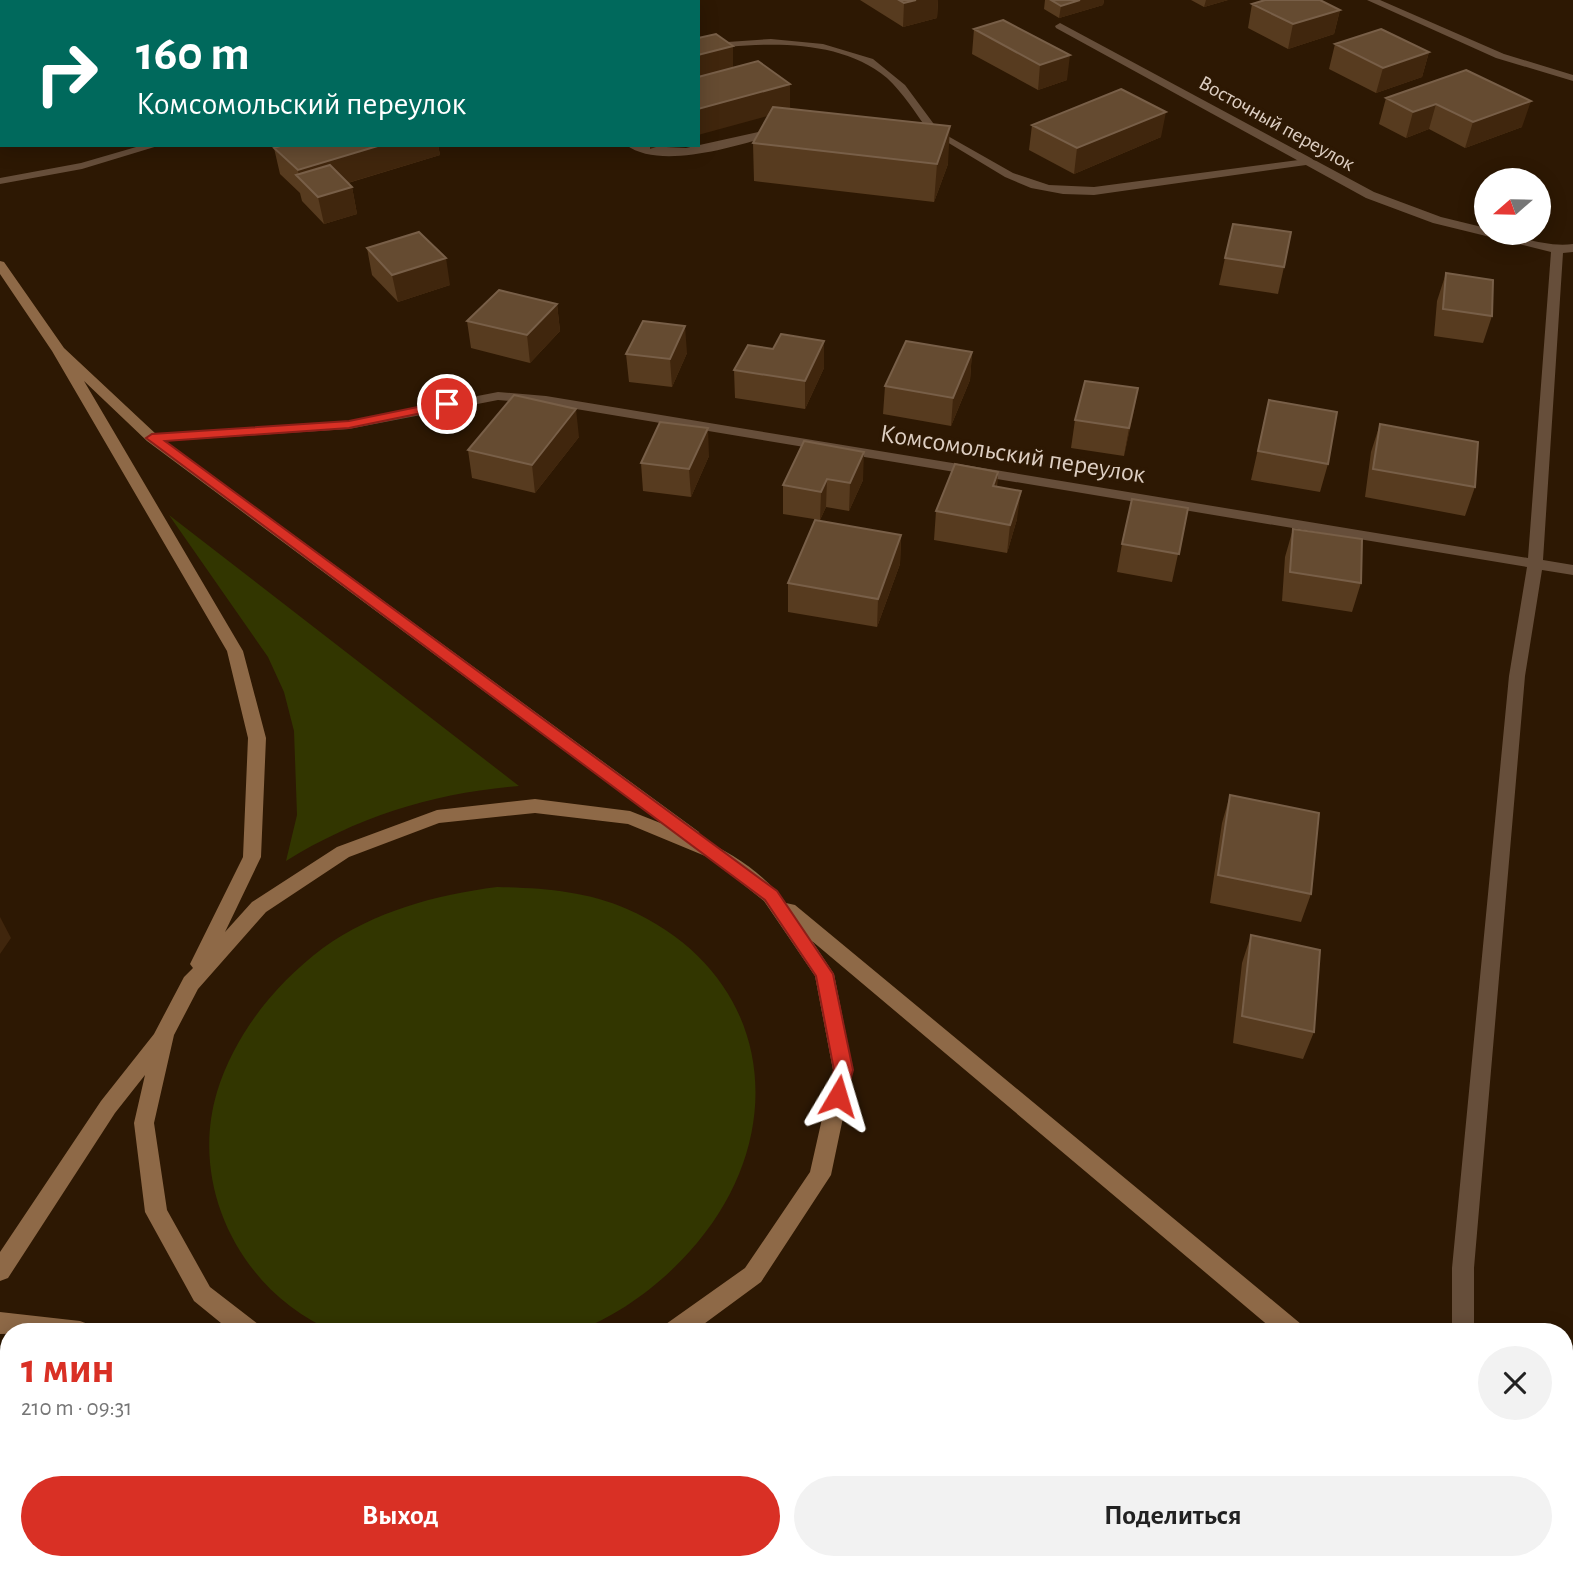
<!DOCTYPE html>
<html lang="ru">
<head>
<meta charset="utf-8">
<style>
	body { margin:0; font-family:"Alegreya Sans",sans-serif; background:#f2f2f2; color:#222; height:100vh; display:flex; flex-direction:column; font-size:26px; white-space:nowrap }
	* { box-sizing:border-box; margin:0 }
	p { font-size:23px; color:#767676 }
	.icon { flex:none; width:38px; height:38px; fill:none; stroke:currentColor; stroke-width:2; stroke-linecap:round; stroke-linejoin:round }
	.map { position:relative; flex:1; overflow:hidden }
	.side { position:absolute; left:0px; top:1323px; width:1573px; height:247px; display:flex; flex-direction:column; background:#fff; border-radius:28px 28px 0 0; box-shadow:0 4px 18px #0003 }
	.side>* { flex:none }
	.hud { position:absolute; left:0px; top:0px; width:700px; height:147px; box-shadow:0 4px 18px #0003; background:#00695c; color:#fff; overflow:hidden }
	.needle { width:46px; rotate:250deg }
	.buttons { position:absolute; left:1474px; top:168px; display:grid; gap:14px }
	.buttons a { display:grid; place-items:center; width:77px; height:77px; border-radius:50%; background:#fff; box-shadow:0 4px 18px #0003; font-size:35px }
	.pin { position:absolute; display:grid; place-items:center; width:60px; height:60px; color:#fff; margin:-30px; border:4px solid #fff; border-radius:50%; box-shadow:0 2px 7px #0007 }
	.me { position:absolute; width:77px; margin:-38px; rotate:7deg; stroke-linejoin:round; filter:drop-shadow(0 0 5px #0008) }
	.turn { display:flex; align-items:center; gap:24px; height:147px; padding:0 21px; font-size:32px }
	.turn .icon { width:91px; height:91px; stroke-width:2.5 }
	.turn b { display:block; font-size:49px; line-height:60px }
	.round { display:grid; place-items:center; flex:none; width:74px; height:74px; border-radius:37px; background:#f2f2f2 }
	.headline { display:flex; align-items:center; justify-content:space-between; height:119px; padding:0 21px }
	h1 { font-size:42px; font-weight:600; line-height:52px; color:#d93025 }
	.primary-button { display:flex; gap:14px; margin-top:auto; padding:14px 21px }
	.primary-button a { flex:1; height:80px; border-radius:42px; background:#d93025; color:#fff; font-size:28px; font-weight:600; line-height:80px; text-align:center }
	.primary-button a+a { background:#f2f2f2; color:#222 }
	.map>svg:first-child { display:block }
	.green { fill:#323600 }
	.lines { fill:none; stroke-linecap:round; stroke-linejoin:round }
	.service { fill:#664e3a; fill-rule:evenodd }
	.minor { fill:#664e3a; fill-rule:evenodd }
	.secondary { fill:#8e6947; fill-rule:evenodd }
	.wall { fill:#573b1f }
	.shaded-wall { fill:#40260d }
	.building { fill:#654b31; stroke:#785f48; stroke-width:2 }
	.route { fill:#d93025; stroke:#8d1f18; stroke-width:2 }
	.labels { text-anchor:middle; stroke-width:7; stroke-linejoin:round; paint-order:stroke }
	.far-street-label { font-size:21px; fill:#ddcec2; stroke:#2d1803 }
	.street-label { font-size:26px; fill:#ddcec2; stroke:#2d1803 }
</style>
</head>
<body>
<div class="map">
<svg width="1573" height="1569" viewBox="0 0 1573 1569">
	<rect width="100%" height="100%" fill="#2d1803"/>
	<path class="green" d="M169,515L519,786C434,793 359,816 286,861L297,815L294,731L284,692L268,657Z
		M497,887C542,888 586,891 627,909C775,974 794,1136 690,1251C660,1285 617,1317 574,1332H335C243,1294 188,1189 217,1092C235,1034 275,984 323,948C375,911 435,895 497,887Z"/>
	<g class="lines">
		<path class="service" d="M3,0H15L2,2Z
			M771,39L823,44L873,59L905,85L939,131L1013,173L1049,185L1094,187L1306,159L1312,162L1306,165L1094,195L1063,194L1031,188L1005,177L947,142L926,134L927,129C915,112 903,93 887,78C837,36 758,43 698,50V44Z
			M781,127L785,128V132C744,143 663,172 626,145L686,148Z"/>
		<path class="minor" d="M676,0H690L675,2Z
			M1367,0H1380L1504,54L1573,75V81L1496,58Z
			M1060,23L1374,192L1441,217L1486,228V233C1516,233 1543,248 1573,244V252L1563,253L1543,560L1573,565V575L1542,570L1525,676L1474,1268V1332H1452V1268L1509,676L1527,567L546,404L498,400L349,429L152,442L145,438L152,434L349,421L498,392L546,396L1528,558L1551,252L1433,223L1366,198L1056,28L1055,26Z
			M143,145H161L82,169L0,184V178L81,163Z
			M1455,1561H1481V1569H1455Z"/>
		<path class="secondary" d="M0,261L4,262L64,348L157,435L699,832L701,839C731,852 767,876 786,903L795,905L1301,1324L1304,1332H1276L812,941L834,974L853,1070L831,1175L761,1282L693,1332H663L666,1324L745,1268L810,1172L833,1070L815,976L764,901L710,858L628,824L535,813L439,823L349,857L266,912L198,989L174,1035L154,1123L167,1210L210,1287L258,1324L261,1332H232L194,1301L145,1212L134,1123L145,1075L115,1113L8,1278L0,1281V1252L101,1101L154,1034L184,977L193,968L190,964L243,857L248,738L227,651L52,351L0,274ZM84,381L147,441L663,824L630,811L535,799L437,810L337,847L252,902L225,932L261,857L266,738L243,651Z
			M0,1312L80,1321L88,1324L91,1332L0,1334Z
			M1564,1532L1573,1535V1561L1564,1558Z
			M1192,1561H1255L1259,1569H1196Z"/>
	</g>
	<path class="wall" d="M81,0H196L198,2H81Z
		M553,0H608V1L604,2H556Z
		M860,0H939H938L937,18L903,27Z
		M1045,0H1104L1103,5L1059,18L1044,9Z
		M1191,0H1228L1204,7Z
		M1252,4L1340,10L1334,34L1288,49L1248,28Z
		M974,29L1067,80L1038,90L972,54Z
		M1335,44L1429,52L1422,77L1376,93L1329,69Z
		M733,67L790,109L948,164L934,202L754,181L753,143L768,116Z
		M1466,70L1522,127L1465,148L1429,129L1406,138L1379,124L1386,98Z
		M1032,125L1161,137L1074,174L1029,150Z
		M283,145H438L440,155L348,183L352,187L357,214L324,224L302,201L300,193L280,174L274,148Z
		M367,248L450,285L398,302L372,275Z
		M1225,258L1284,267L1278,294L1219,285Z
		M1446,273L1492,316L1483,343L1434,336L1437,301Z
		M557,304L560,331L530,363L471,348L467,321Z
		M972,352L970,380L951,426L883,414L885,386Z
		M687,353L672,387L629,382L626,354Z
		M824,368L805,409L735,398L734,370Z
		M1138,388L1124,456L1071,448L1075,420Z
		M1269,400L1328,464L1320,492L1251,480Z
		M1380,424L1475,487L1465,516L1365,497L1371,452Z
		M579,437L535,493L472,478L468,450Z
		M804,441L863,480L849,511L826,507L820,520L783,514V485Z
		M709,456L691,497L643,491L641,463Z
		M998,472L997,487L1017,519L1007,553L934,540L936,511Z
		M1188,508L1172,582L1117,572L1122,544Z
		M1293,529L1361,583L1352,612L1282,601L1285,557Z
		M901,535L900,564L877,627L788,612V583Z
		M1230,795L1311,894L1301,922L1210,903L1222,823Z
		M1251,935L1314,1032L1303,1059L1233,1043L1242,963Z"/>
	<path class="shaded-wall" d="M95,0H173L174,2H95Z
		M337,0H369V2H329Z
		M571,0H608V1L604,2H572Z
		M916,0H939H938L937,18L903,27L904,3Z
		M1080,0H1104L1103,5L1059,18L1061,6Z
		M1206,0H1228L1204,7Z
		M1340,10L1334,34L1288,49L1293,24Z
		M733,46V71L698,80V55Z
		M1429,52L1422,77L1376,93L1383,68Z
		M1070,55L1067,80L1038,90L1040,65Z
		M790,84V110L698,135V109Z
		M1531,101L1522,127L1465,148L1473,122Z
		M1436,104L1429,129L1406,138L1413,112Z
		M1166,112L1161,137L1074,174L1077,148Z
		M950,126L948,164L934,202L937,164Z
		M381,145H438L440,155L314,193L299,178L298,170Z
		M650,145H662L650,149Z
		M352,187L357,214L324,224L318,197Z
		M446,258L450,285L398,302L392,275Z
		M557,304L560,331L530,363L527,335Z
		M685,326L687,353L672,387L670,359Z
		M824,341V368L805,409V381Z
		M972,352L970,380L951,426L953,398Z
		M1138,388L1133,416L1124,456L1129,428Z
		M576,409L579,437L535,493L532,465Z
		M708,428L709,456L691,497L689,469Z
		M864,452L863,480L849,511L850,483Z
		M998,472L995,500L993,486Z
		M827,479L826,507L820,520L821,492Z
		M1021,491L1017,519L1007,553L1010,525Z
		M901,535L900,564L877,627L878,599Z
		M0,917L11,938L0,954Z"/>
	<path class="building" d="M172,0H196L198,2H164Z
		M396,0H427L430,2H391Z
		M899,0H916L904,3Z
		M1051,0H1080L1061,6Z
		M1265,0H1320L1340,10L1293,24L1252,4Z
		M1003,20L1070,55L1040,65L974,29Z
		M1381,29L1429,52L1383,68L1335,44Z
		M716,34L733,46L698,55V38Z
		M758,61L790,84L698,109V77Z
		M1466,70L1531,101L1473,122L1436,104L1413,112L1386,98Z
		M1121,89L1166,112L1077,148L1032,125Z
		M773,107L950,126L937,164L753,143Z
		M283,145H381L298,170L274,148Z
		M330,165L352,187L318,197L296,175Z
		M1233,224L1291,232L1284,267L1225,258Z
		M419,232L446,258L392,275L367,248Z
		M1446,273L1493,280L1492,316L1443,309Z
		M499,290L557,304L527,335L467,321Z
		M643,321L685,326L670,359L626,354Z
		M781,334L824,341L805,381L734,370L748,345L773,349Z
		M906,341L972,352L953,398L885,386Z
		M1085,381L1138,388L1129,428L1075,420Z
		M514,395L576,409L532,465L468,450Z
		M1269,400L1337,412L1328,464L1258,451Z
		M660,422L708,428L689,469L641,463Z
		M1380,424L1478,442L1475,487L1373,469Z
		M804,441L864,452L850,483L827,479L821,492L783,485Z
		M955,464L998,472L993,486L1021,491L1010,525L936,511Z
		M1132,499L1188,508L1179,554L1122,544Z
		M815,520L901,535L878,599L788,583Z
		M1293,529L1362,539L1361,583L1290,572Z
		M1230,795L1319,813L1311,894L1218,875Z
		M1251,935L1320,950L1314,1032L1242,1016Z"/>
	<path class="route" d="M447,401L453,404L451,407L349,428L165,441L777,891L833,974L853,1070L844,1102L838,1104L831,1102L828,1096L834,1070L816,976L765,900L146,438L152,434L349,421Z"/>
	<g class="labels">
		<g class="far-street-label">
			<text transform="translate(1277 123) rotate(29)" y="7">Восточный переулок</text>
		</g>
		<g class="street-label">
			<text transform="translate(1013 453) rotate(9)" y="9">Комсомольский переулок</text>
		</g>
	</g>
</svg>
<div class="buttons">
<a><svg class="needle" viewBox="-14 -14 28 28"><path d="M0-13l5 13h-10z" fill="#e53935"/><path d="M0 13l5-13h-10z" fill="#767676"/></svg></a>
</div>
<div class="pin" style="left:447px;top:404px;background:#d93025"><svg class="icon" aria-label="arrive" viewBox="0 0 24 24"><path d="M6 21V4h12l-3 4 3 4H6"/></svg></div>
<svg class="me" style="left:838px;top:1096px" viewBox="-20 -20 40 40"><path d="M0-17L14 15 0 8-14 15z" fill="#d93025" stroke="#fff" stroke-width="4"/></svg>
<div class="hud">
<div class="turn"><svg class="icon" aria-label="right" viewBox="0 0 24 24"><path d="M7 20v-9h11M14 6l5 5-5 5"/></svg><div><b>160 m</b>Комсомольский переулок</div></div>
</div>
<section class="side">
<div class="headline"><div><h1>1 мин</h1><p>210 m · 09:31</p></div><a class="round"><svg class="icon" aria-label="close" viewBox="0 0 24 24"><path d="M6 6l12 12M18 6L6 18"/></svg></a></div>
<div class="primary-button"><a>Выход</a><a>Поделиться</a></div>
</section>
</div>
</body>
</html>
